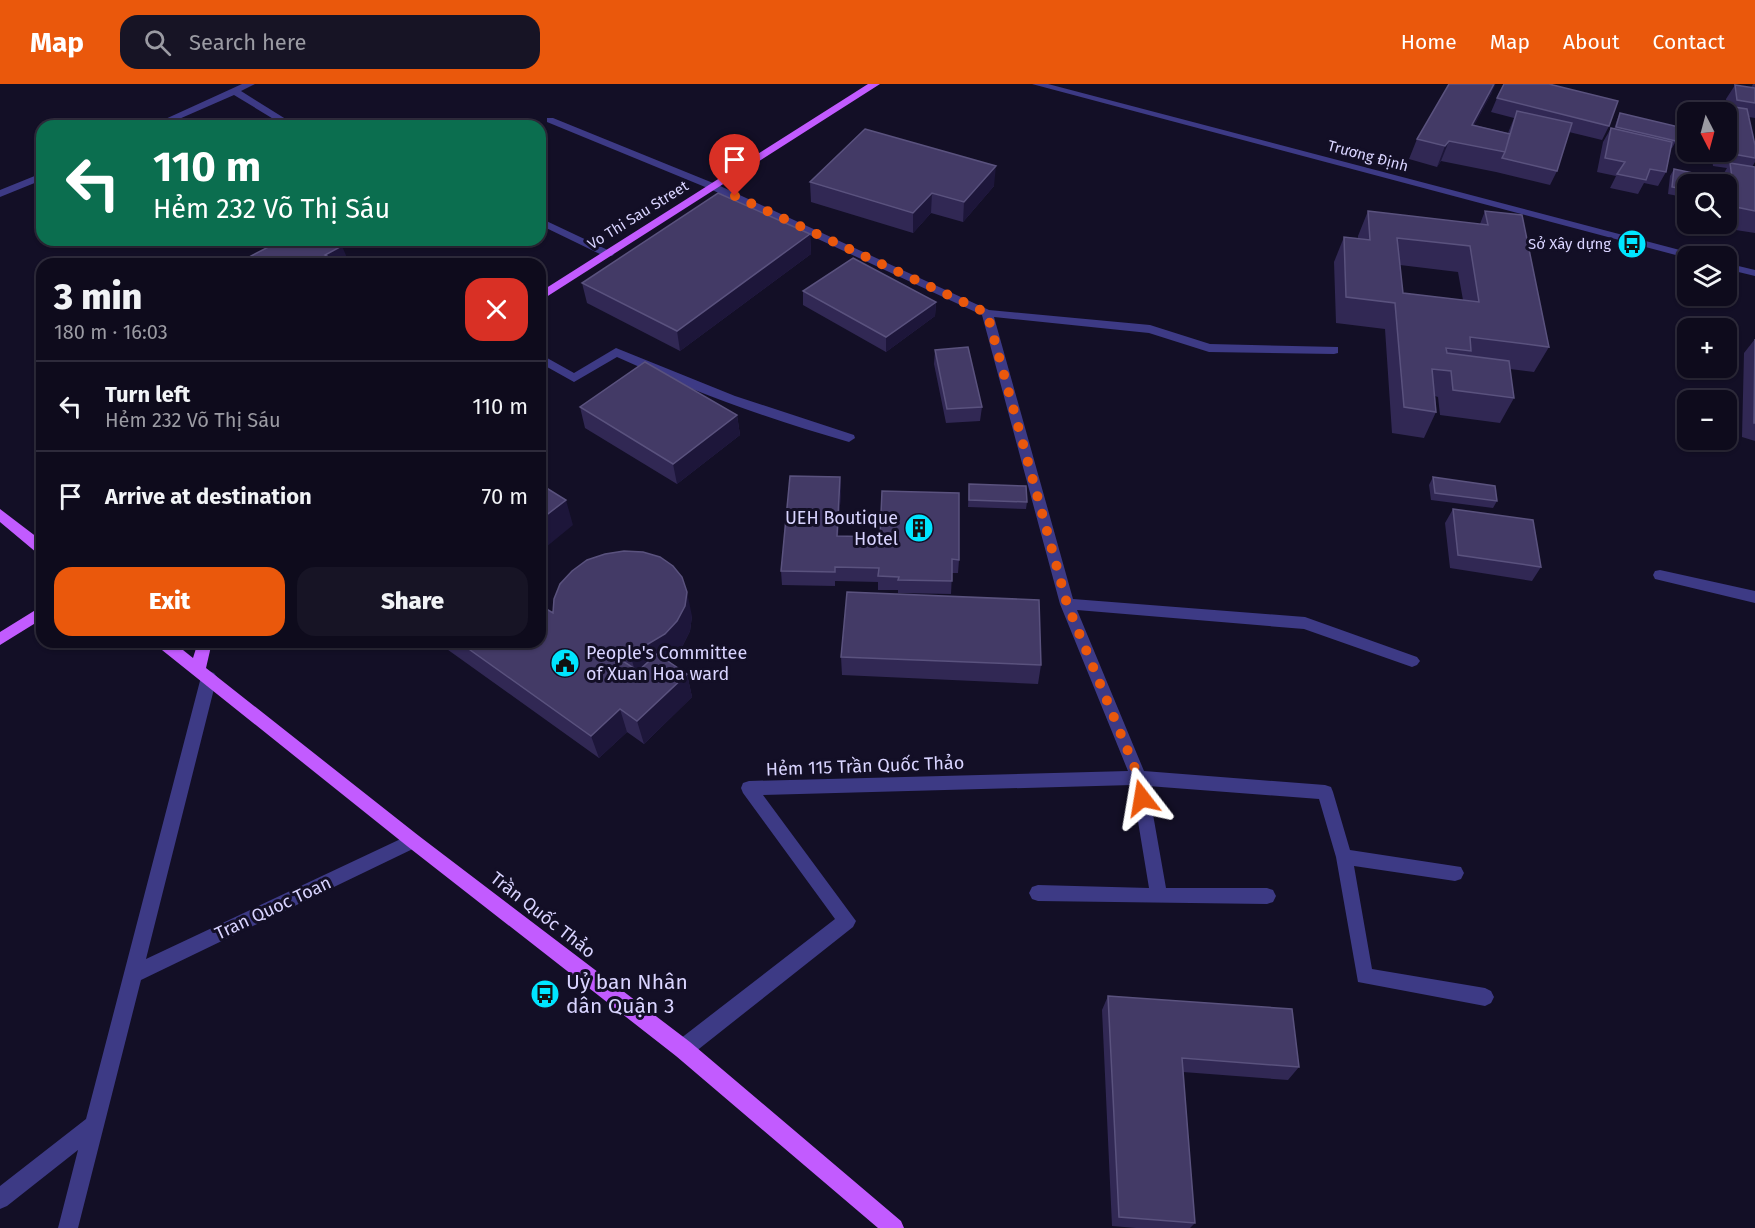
<!DOCTYPE html>
<html lang="en">
<head>
<meta charset="utf-8">
<style>
	body { margin:0; font-family:"Fira Sans",sans-serif; background:#171425; color:#f1f3f6; height:100vh; display:flex; flex-direction:column; font-size:22px; white-space:nowrap }
	* { box-sizing:border-box; margin:0 }
	p { font-size:20px; color:#9b9ba3 }
	.icon { flex:none; width:33px; height:33px; fill:none; stroke:currentColor; stroke-width:2; stroke-linecap:round; stroke-linejoin:round }
	.map { position:relative; flex:1; overflow:hidden }
	.sheet { position:absolute; left:36px; top:174px; width:510px; height:390px; display:flex; flex-direction:column; background:#0e0b1c; border-radius:18px; box-shadow:0 2px 4px #0004,0 0 0 2px #2e2b3b }
	.sheet>* { flex:none }
	.banner { position:absolute; left:36px; top:36px; width:510px; height:126px; border-radius:18px; box-shadow:0 2px 4px #0004,0 0 0 2px #2e2b3b; background:#0b6e4f; color:#fff; overflow:hidden }
	.needle { width:39px; rotate:174deg }
	.tools { position:absolute; left:1677px; top:18px; display:grid; gap:12px }
	.tools a { display:grid; place-items:center; width:60px; height:60px; border-radius:12px; background:#0e0b1c; box-shadow:0 2px 4px #0004,0 0 0 2px #2e2b3b; font-size:30px }
	.pin { position:absolute; display:grid; place-items:center; width:51px; height:51px; color:#fff; margin:-62px -26px; border-radius:50% 50% 50% 0; rotate:-45deg; box-shadow:0 0 6px #0007 }
	.pin .icon { rotate:45deg }
	.me { position:absolute; width:66px; margin:-33px; rotate:346deg; stroke-linejoin:round; filter:drop-shadow(0 0 4px #0008) }
	.turn { display:flex; align-items:center; gap:21px; height:126px; padding:0 18px; font-size:27px }
	.turn .icon { width:78px; height:78px; stroke-width:2.5 }
	.turn b { display:block; font-size:42px; line-height:51px }
	.round { display:grid; place-items:center; flex:none; width:63px; height:63px; border-radius:18px; background:#171425 }
	.headline { display:flex; align-items:center; justify-content:space-between; height:102px; padding:0 18px }
	h1 { font-size:36px; font-weight:800; line-height:45px }
	.action { display:flex; gap:12px; margin-top:auto; padding:12px 18px }
	.action a { flex:1; height:69px; border-radius:18px; background:#ea580c; color:#fff; font-size:24px; font-weight:800; line-height:69px; text-align:center }
	.action a+a { background:#171425; color:#f1f3f6 }
	ul { padding:0; list-style:none }
	li { display:flex; align-items:center; gap:18px; height:90px; padding:0 18px; border-top:2px solid #2e2b3b }
	li div { flex:1 }
	li b { display:block; font-size:22px }
	li em { font-style:normal }
	header { display:flex; align-items:center; gap:36px; box-sizing:border-box; height:84px; padding:0 30px; background:#ea580c; color:#fff }
	header strong { font-size:28px }
	nav { display:flex; gap:33px; margin-inline-start:auto; font-size:21px }
	.search { width:420px; height:54px; background:#171425; display:flex; align-items:center; gap:15px; box-sizing:border-box; padding:0 21px; border-radius:18px; color:#9b9ba3; font-size:22px }
	.map>svg:first-child { display:block }
	.lines { fill:none; stroke-linecap:round; stroke-linejoin:round }
	.minor { fill:#3d3a85; fill-rule:evenodd }
	.major { fill:#c25bff; fill-rule:evenodd }
	.wall { fill:#312854; fill-rule:evenodd }
	.shaded-wall { fill:#1d163a }
	.building { fill:#433a66; stroke:#5a527e; stroke-width:1.5; fill-rule:evenodd }
	.route { stroke:#ea580c; stroke-width:10; stroke-dasharray:0 18 }
	.labels { text-anchor:middle; stroke-width:6; stroke-linejoin:round; paint-order:stroke }
	.far-street-label { font-size:15px; fill:#d9d4ff; stroke:#130f26 }
	.far-poi-label { font-size:15px; fill:#d9d4ff; stroke:#130f26; text-anchor:end }
	.poi-label { font-size:18px; fill:#d9d4ff; stroke:#130f26; text-anchor:end }
	.street-label { font-size:18px; fill:#d9d4ff; stroke:#130f26 }
	.near-poi-label { font-size:21px; fill:#d9d4ff; stroke:#130f26; text-anchor:start }
</style>
</head>
<body>
<header>
<strong>Map</strong>
<div class="search"><svg class="icon" aria-label="search" viewBox="0 0 24 24"><circle cx="10" cy="10" r="6"/><path d="M15 15l6 6"/></svg>Search here</div>
<nav><a>Home</a><a>Map</a><a>About</a><a>Contact</a></nav>
</header>
<div class="map">
<svg width="1755" height="1144" viewBox="0 0 1755 1144">
	<rect width="100%" height="100%" fill="#130f26"/>
	<g class="lines">
		<path class="minor" d="M242,0H255L241,7L297,42H285L234,11L163,42H150Z
			M1032,0H1048L1695,170L1697,172L1687,174Z
			M547,34H553L718,101L989,226L1150,241L1210,260L1338,263V269L1334,270L1209,268L1149,249L994,233L1073,515L1305,533L1417,573L1420,577L1417,581L1412,583L1304,545L1077,526L1144,687L1325,701L1331,703L1333,708L1350,766L1461,783L1464,789L1461,795L1455,797L1354,782L1372,885L1485,904L1491,907L1494,913L1491,919L1485,922L1358,898L1336,773L1319,715L1148,702L1166,804H1267L1273,806L1276,812L1273,818L1267,820L1038,817L1032,815L1029,809L1032,803L1038,801L1149,804L1132,701L763,711L856,837L853,843L690,972L683,974L676,972L674,965L676,958L835,835L743,709L741,704L743,699L749,697L1128,687L1060,520L982,231L710,105L547,38Z
			M42,89V96L0,113V106Z
			M540,134L612,168L614,170L612,172H604L540,141Z
			M1726,179L1755,186V192L1726,185Z
			M616,264L735,312L854,351L855,354L849,358C770,336 692,307 617,273L574,298L540,279V270L574,289Z
			M1660,486L1755,507V519L1655,495L1653,491L1655,487Z
			M209,587L214,589L217,593L146,875L407,752L413,749L419,752L421,757L419,762L141,896L78,1144H58L78,1066L7,1122L0,1125V1102L86,1035L201,593L204,589Z"/>
		<path class="major" d="M868,0H880L540,217V208Z
			M0,425L42,457V470L37,469L0,438Z
			M42,522V535L0,561V548Z
			M155,558H173L193,574L198,558H212L206,584L419,752L690,958L901,1137L904,1144H878L676,972L407,762L157,562Z"/>
	</g>
	<path class="wall" d="M1753,0H1755V34L1749,33L1755,61V78L1752,83H1755V149L1723,144V140H1726V100H1718V99L1727,84L1713,82L1711,68H1726V28H1709L1714,20L1727,22L1726,15L1735,1L1751,4Z
		M1492,8L1474,41L1508,49L1514,34L1491,28L1497,14L1609,42L1602,56L1569,48L1557,87L1550,101L1496,88L1441,77L1437,83L1409,75L1417,55Z
		M1620,29L1676,57L1672,64H1671L1666,88L1658,102L1644,99L1638,110L1610,104L1616,92L1597,88L1603,58L1611,44L1614,45L1617,36Z
		M1674,85L1688,100V114L1668,110L1670,92Z
		M810,98L994,102L963,138L931,129L913,149L811,118Z
		M1368,127L1480,140L1485,127L1549,263L1534,288L1510,285L1514,314L1500,339L1440,331L1438,313L1435,312L1436,328L1424,354L1392,349L1385,245L1336,239L1334,178L1344,153L1358,154V152ZM1400,181L1458,188L1463,216L1403,209Z
		M810,150L811,170L680,267L587,219L582,199Z
		M249,173L348,176L341,180H253Z
		M803,207L936,218L935,232L886,268L803,221Z
		M1755,255V357L1742,353L1744,269Z
		M935,266L982,323L980,337L946,339L934,280Z
		M580,323L737,331L740,351L677,400L585,344Z
		M840,393L841,407L838,452L959,476L958,489H952L951,510L898,509V506H878V498L835,497V502L782,501L781,487Z
		M1433,393L1497,417L1493,424L1431,416L1429,401Z
		M969,400L1027,418L1026,425L968,423Z
		M1453,425L1541,483L1532,497L1450,484L1445,439Z
		M553,529L692,532L690,547L683,561L670,574L667,576L687,590L692,613L644,660L627,648L599,674L437,558H540Z
		M841,573L1041,581L1038,600L842,591Z
		M1108,912L1299,983L1288,996L1183,988L1195,1139L1190,1144H1136L1112,1142L1102,926Z"/>
	<path class="shaded-wall" d="M1494,0H1496L1492,8L1464,61L1472,41Z
		M1449,57L1441,77L1437,83L1445,62Z
		M996,82L994,102L963,138L964,118Z
		M932,109L931,129L913,149V129Z
		M810,150L811,170L680,267L677,247Z
		M342,162L348,176L341,180H329L325,171Z
		M936,218L935,232L886,268V253Z
		M737,331L740,351L677,400L673,380Z
		M840,393L841,407L837,466V452Z
		M566,416L573,441L540,468V436Z
		M687,508L692,532L690,547L683,561L670,574L655,584L636,590L629,567Z
		M687,590L692,613L644,660L637,637Z
		M620,625L627,648L599,674L591,652Z"/>
	<path class="building" d="M1449,0H1494L1472,41L1510,50L1505,68L1449,57L1445,62L1417,55Z
		M1504,0H1549L1618,17L1609,42L1497,14Z
		M1735,1L1755,4V19L1737,16Z
		M1714,20L1747,25L1755,61V74L1722,68H1726V28H1716Z
		M1517,27L1572,39L1557,87L1502,74L1505,68Z
		M1620,29L1679,43L1676,57L1616,43Z
		M1611,44L1672,58L1666,88L1650,85L1646,96L1617,90L1625,78L1605,74Z
		M865,45L996,82L964,118L932,109L913,129L810,98Z
		M1730,79L1755,83V127L1736,123Z
		M1674,85L1712,93V100H1688V106L1672,103Z
		M718,109L810,150L677,247L582,199Z
		M1368,127L1488,141L1485,127L1522,131L1549,263L1470,253L1471,267L1446,264L1447,269L1509,277L1514,314L1453,306L1451,287L1432,285L1436,328L1404,323L1395,219L1346,213L1344,153L1370,156ZM1397,154L1470,162L1479,218L1403,209Z
		M282,156H333L342,162L325,171L337,178L334,180H260L249,173Z
		M853,174L936,218L886,253L803,207Z
		M1755,255V339H1754Z
		M968,263L982,323L947,325L935,266Z
		M645,278L737,331L673,380L580,323Z
		M790,392L840,393L837,452L880,453L882,407L959,409V476L952,475V497L898,496L899,493L878,492L879,484L835,483V488L781,487Z
		M1433,393L1495,402L1497,417L1435,409Z
		M540,400L566,416L540,436Z
		M969,400L1026,402L1027,418L969,416Z
		M1453,425L1533,436L1541,483L1458,471Z
		M624,467L643,468L660,473L673,482L682,493L687,508L685,522L677,537L665,550L648,560L629,567L609,568L638,587L657,570L687,590L637,637L620,625L591,652L459,558H540V521L553,529L554,515L560,500L572,487L587,476L605,470Z
		M847,508L1039,516L1041,581L841,573Z
		M1108,912L1292,925L1299,983L1182,974L1195,1139L1119,1133Z"/>
	<g class="lines">
		<path class="route" d="M735,112L987,229L1067,520L1139,694L1142,714"/>
	</g>
	<defs>
		<g id="bus-disc" transform="scale(1.5)"><circle r="9.5" fill="#00e5ff" stroke="#130f26"/><path d="M-5-6H5V4H4V6H2V4H-2V6H-4V4H-5ZM-3.5-4V0h7V-4ZM-3.5 1.2v1.5H-2V1.2ZM2 1.2v1.5H3.5V1.2Z" fill="#111"/></g>
		<g id="building-disc" transform="scale(1.5)"><circle r="9.5" fill="#00e5ff" stroke="#130f26"/><path d="M-4-6H4V6H1V3H-1V6H-4ZM-2.5-4.3h1.7v1.8h-1.7ZM.8-4.3h1.7v1.8H.8ZM-2.5-1h1.7V.8h-1.7ZM.8-1h1.7V.8H.8Z" fill="#111"/></g>
		<g id="civic-disc" transform="scale(1.5)"><circle r="9.5" fill="#00e5ff" stroke="#130f26"/><path d="M-.6-6.5H3V-4.5H.6V-3L4-1V1h2V6H-6V1h2V-1L-.6-3ZM-1.2 2.5V6h2.4V2.5Z" fill="#111"/></g>
	</defs>
	<g fill-rule="evenodd">
		<use href="#bus-disc" x="1632" y="160"/>
		<use href="#building-disc" x="919" y="444"/>
		<use href="#civic-disc" x="565" y="579"/>
		<use href="#bus-disc" x="545" y="910"/>
	</g>
	<g class="labels">
		<g class="far-street-label">
			<text transform="translate(1368 72) rotate(15)" y="5">Trương Định</text>
			<text transform="translate(638 131) rotate(-32)" y="5">Vo Thi Sau Street</text>
		</g>
		<g class="far-poi-label">
			<text x="1611" y="165">Sở Xây dựng</text>
		</g>
		<g class="poi-label">
			<text x="898" y="440">UEH Boutique<tspan x="898" dy="21">Hotel</tspan></text>
			<text x="586" y="575" text-anchor="start">People's Committee<tspan x="586" dy="21">of Xuan Hoa ward</tspan></text>
		</g>
		<g class="street-label">
			<text transform="translate(865 682) rotate(-2)" y="6">Hẻm 115 Trần Quốc Thảo</text>
			<text transform="translate(273 824) rotate(-25)" y="6">Tran Quoc Toan</text>
			<text transform="translate(543 831) rotate(38)" y="6">Trần Quốc Thảo</text>
		</g>
		<g class="near-poi-label">
			<text x="566" y="905">Uỷ ban Nhân<tspan x="566" dy="24">dân Quận 3</tspan></text>
		</g>
	</g>
</svg>
<div class="tools">
<a><svg class="needle" viewBox="-14 -14 28 28"><path d="M0-13l5 13h-10z" fill="#e53935"/><path d="M0 13l5-13h-10z" fill="#9b9ba3"/></svg></a>
<a><svg class="icon" aria-label="search" viewBox="0 0 24 24"><circle cx="10" cy="10" r="6"/><path d="M15 15l6 6"/></svg></a>
<a><svg class="icon" aria-label="layers" viewBox="0 0 24 24"><path d="M12 4l9 5-9 5-9-5zM3 14l9 5 9-5"/></svg></a>
<a>+</a>
<a>−</a>
</div>
<div class="pin" style="left:735px;top:112px;background:#d93025"><svg class="icon" aria-label="arrive" viewBox="0 0 24 24"><path d="M6 21V4h12l-3 4 3 4H6"/></svg></div>
<svg class="me" style="left:1142px;top:714px" viewBox="-20 -20 40 40"><path d="M0-17L14 15 0 8-14 15z" fill="#ea580c" stroke="#fff" stroke-width="4"/></svg>
<div class="banner">
<div class="turn"><svg class="icon" aria-label="left" viewBox="0 0 24 24"><path d="M17 20v-9H6M10 6l-5 5 5 5"/></svg><div><b>110 m</b>Hẻm 232 Võ Thị Sáu</div></div>
</div>
<section class="sheet">
<div class="headline"><div><h1>3 min</h1><p>180 m · 16:03</p></div><a class="round" style="background:#d93025;color:#fff"><svg class="icon" aria-label="close" viewBox="0 0 24 24"><path d="M6 6l12 12M18 6L6 18"/></svg></a></div>
<ul>
<li><svg class="icon" aria-label="left" viewBox="0 0 24 24"><path d="M17 20v-9H6M10 6l-5 5 5 5"/></svg><div><b>Turn left</b><p>Hẻm 232 Võ Thị Sáu</p></div><em>110 m</em></li>
<li><svg class="icon" aria-label="arrive" viewBox="0 0 24 24"><path d="M6 21V4h12l-3 4 3 4H6"/></svg><div><b>Arrive at destination</b></div><em>70 m</em></li>
</ul>
<div class="action"><a>Exit</a><a>Share</a></div>
</section>
</div>
</body>
</html>
